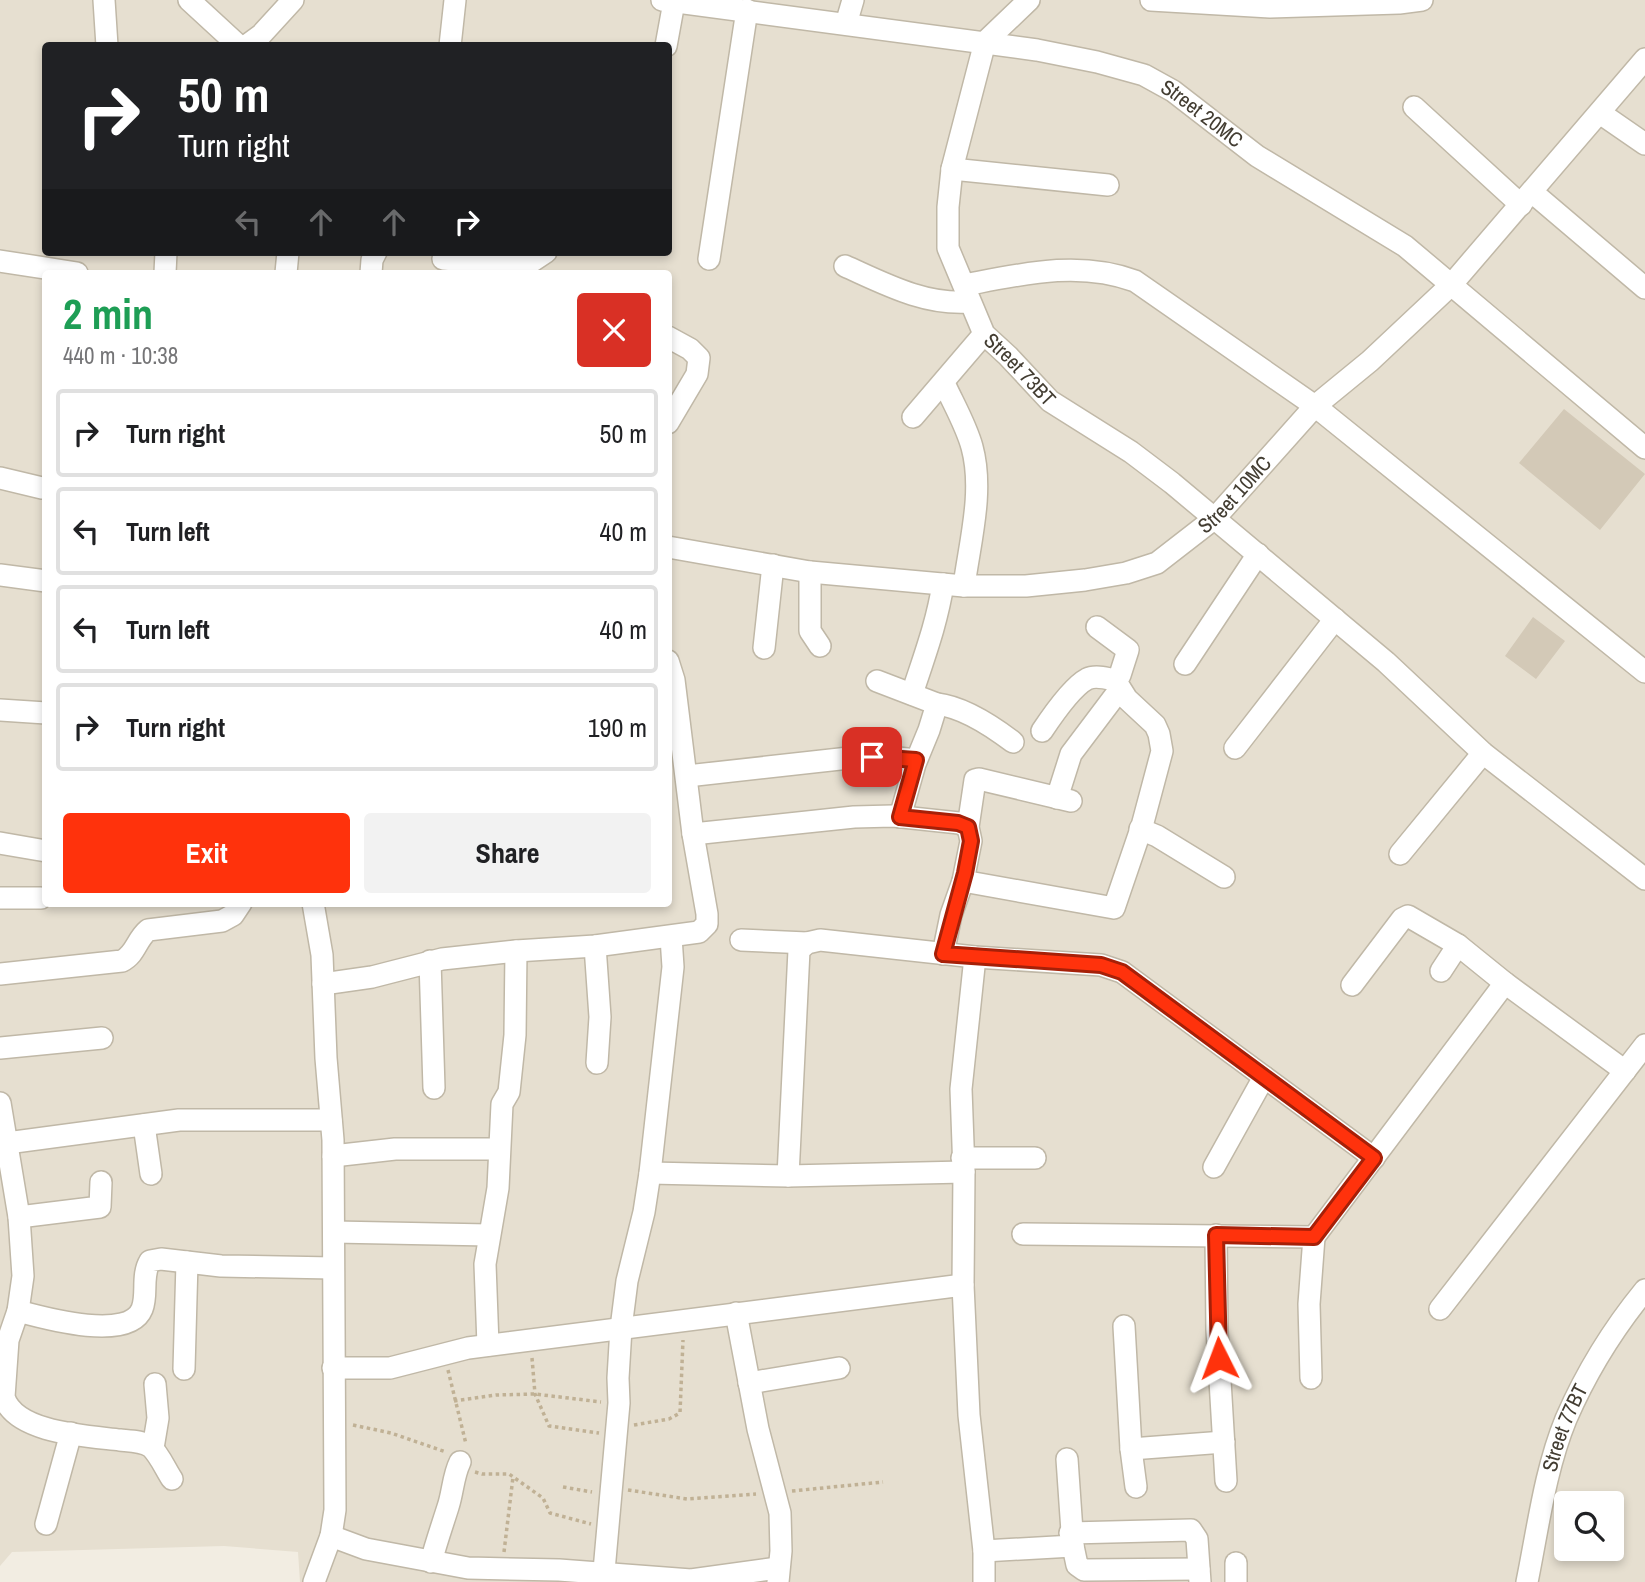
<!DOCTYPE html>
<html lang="en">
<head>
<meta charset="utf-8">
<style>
	body { margin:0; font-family:"Archivo Narrow",sans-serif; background:#f2f2f2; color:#202124; height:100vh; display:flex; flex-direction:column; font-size:26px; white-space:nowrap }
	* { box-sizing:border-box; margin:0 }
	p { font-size:23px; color:#757577 }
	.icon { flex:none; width:38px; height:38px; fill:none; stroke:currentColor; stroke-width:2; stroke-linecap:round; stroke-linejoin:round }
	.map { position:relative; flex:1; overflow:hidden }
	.sheet { position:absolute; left:42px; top:270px; width:630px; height:637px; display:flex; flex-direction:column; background:#fff; border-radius:7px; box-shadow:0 4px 10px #0003 }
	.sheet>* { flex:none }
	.hud { position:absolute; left:42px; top:42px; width:630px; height:214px; border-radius:7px; box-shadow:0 4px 10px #0003; background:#202124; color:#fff; overflow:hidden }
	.fabs { position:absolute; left:1554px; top:1491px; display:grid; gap:14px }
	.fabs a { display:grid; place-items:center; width:70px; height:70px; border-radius:7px; background:#fff; box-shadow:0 4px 10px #0003; font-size:35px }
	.pin { position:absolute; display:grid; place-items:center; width:60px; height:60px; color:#fff; margin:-30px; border-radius:14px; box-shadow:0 4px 10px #0006 }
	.me { position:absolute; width:77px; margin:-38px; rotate:357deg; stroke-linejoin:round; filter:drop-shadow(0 0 5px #0008) }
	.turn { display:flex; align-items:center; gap:24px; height:147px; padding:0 21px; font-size:32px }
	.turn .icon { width:91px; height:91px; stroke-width:2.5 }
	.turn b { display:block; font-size:49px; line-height:60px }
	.lanes { display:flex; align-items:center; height:66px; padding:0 21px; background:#0003; justify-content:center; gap:35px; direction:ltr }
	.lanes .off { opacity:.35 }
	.round { display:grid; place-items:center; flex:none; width:74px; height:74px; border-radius:7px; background:#f2f2f2 }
	.summary { display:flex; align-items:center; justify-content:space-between; height:119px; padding:0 21px }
	h1 { font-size:42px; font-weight:700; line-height:52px; color:#1e9e55 }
	.cta { display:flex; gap:14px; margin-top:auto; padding:14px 21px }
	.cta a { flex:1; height:80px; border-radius:7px; background:#ff320c; color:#fff; font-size:28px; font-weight:700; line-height:80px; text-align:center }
	.cta a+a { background:#f2f2f2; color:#202124 }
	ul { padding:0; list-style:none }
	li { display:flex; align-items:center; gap:21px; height:88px; margin:0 14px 10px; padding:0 7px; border:4px solid #e0e0e0; border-radius:7px }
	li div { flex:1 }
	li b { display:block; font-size:26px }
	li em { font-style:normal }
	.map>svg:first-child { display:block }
	.residential { fill:#e6dfd0; fill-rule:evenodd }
	.building { fill:#d3c9b7 }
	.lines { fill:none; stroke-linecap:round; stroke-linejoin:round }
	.minor-casing { stroke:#c0b8a7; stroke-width:24 }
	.path { stroke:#c0b195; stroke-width:3.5; stroke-dasharray:3.5 3.5; stroke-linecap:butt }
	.minor { stroke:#fff; stroke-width:21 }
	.route-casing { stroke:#a62008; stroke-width:18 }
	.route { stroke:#ff320c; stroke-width:12 }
	.labels { text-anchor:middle; stroke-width:5; stroke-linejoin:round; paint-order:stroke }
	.street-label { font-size:21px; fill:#433d32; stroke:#fff }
</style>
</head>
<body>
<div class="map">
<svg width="1645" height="1582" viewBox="0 0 1645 1582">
	<rect width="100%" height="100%" fill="#f2ede2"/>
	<path class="residential" d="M0,0H1645V1582H300L298,1552L224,1546L12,1552L0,1566ZM46,46H668V252H46ZM46,273H668V903H46ZM1566,1503H1612V1549H1566Z"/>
	<path class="building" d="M1564,409L1645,474L1600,530L1519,463Z
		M1533,617L1565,641L1536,679L1505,656Z"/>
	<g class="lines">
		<g class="minor-casing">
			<g id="minor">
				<path d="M104,0L107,46"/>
				<path d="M189,0L239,46"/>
				<path id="s1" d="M662,0L1037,50L1097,62L1144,75L1173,91L1257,156L1405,246L1645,448"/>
				<path id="s2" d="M1029,0L985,42L952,169L948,207V248L984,334L1008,356L1050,401L1131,452L1172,483L1386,662L1483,753L1645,879"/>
				<path d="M1151,0L1270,7L1399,3L1422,0"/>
				<path d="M846,24L853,0"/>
				<path d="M246,46L261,35L293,0"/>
				<path d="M450,46L455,0"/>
				<path d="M666,46L674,2"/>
				<path d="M1414,107L1521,205"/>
				<path d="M1600,113L1645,144"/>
				<path d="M952,169L1108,185"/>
				<path d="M1532,192L1645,288"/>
				<path d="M443,259L517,265L531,262L546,252"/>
				<path d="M709,259L747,10"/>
				<path d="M0,261L77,273"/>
				<path d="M845,266C885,284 924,305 969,302"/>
				<path d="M165,273L166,252"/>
				<path d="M286,273L288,252"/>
				<path d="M371,273L372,260L376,252"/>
				<path d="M965,285C1022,274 1079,260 1135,281L1315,406L1645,672"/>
				<path d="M668,337L690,349L699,358L697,374L668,423"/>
				<path d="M944,383C953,403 966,425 972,447C984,491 970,541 964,586"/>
				<path d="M913,417L984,334"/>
				<path d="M0,478L42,488"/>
				<path id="s3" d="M668,547L810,572L964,586H1026L1085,580L1126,573L1157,563L1215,518L1315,406L1370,361L1452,284L1645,59"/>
				<path d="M810,572V631L820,646"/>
				<path d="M0,575L46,581"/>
				<path d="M1097,627L1128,650L1120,675L1115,680"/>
				<path d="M764,648L773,565"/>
				<path d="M1185,664L1258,554"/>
				<path d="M877,681L937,704C963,707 992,726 1013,742"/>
				<path d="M912,694C924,657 937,623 943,584"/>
				<path d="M0,710L46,713"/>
				<path d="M1042,731C1052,716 1072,687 1087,679C1095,675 1106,678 1115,680"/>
				<path d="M1235,748L1335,619"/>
				<path d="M687,776L849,758L889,757L916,760"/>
				<path d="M1057,798L1071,754L1120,689"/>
				<path d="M900,817L915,764L929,730L937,704"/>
				<path d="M1140,829L1157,836L1224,877"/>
				<path d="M693,834L854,817L893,816L959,823L968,827"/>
				<path d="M0,843L46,851"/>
				<path d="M1400,854L1483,753"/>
				<path d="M963,881L1114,908L1142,826L1162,751L1159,734L1155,725L1127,699L1115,680"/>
				<path d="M0,898H41"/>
				<path d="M313,903L322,955L326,1058L333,1140L335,1510L331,1536L314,1582"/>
				<path d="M741,940L807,943"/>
				<path d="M595,946L600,1017L597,1063"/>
				<path d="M943,954L951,915L963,881L971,841L968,827L975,780L979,779L1071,801"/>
				<path d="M975,957L961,1089L964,1172L963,1285L969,1415L984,1551V1582"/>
				<path d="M430,961L434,1088"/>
				<path d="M1441,971L1458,945"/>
				<path d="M0,974L122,961C136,954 136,940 148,930L222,921L233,915L241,903"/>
				<path d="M323,984L372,977L442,959L516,951L595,946L699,932L707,924V914L693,834L674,680L668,661"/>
				<path d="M1352,985L1402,919L1408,916L1458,945L1505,983L1625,1071"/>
				<path d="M0,1048L102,1038"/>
				<path d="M0,1103L19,1217L23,1276L18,1311L8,1340L4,1397C15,1433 87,1436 120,1440C130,1441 143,1441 151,1447C159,1454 166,1470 172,1479"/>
				<path d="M144,1125L151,1174"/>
				<path d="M7,1143L179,1120H331"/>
				<path d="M333,1156L395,1149H499"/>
				<path d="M962,1158H1035"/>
				<path d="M1214,1167L1264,1077"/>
				<path d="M650,1173L788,1176L964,1172"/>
				<path d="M788,1176L799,950L807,943L820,940L975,957L1101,965L1122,972L1374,1158"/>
				<path d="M19,1217L100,1207L101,1182"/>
				<path d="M334,1232L489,1235"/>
				<path d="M1023,1234L1314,1237L1505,983"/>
				<path d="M1216,1235L1217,1330L1226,1481"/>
				<path d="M1440,1309L1645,1045"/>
				<path d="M18,1311C44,1318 129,1342 142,1309C148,1294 141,1276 150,1261L161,1259L221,1266L333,1268"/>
				<path d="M736,1313L758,1429L780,1513L781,1551L778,1582"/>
				<path d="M1124,1326L1131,1449L1136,1487"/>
				<path d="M488,1345L485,1264L498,1188L502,1104L509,1092L515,1035L516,951"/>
				<path d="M333,1368H390L468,1348L963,1285"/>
				<path d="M184,1369L187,1262"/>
				<path d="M1311,1378L1309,1304L1314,1237"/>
				<path d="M749,1383L839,1368"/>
				<path d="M153,1448L158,1418L155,1384"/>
				<path d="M1131,1449L1224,1442"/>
				<path d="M46,1524L71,1433"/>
				<path d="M1070,1533L1191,1530L1197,1539L1200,1582"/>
				<path d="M331,1536L366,1549L468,1568L559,1570L691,1580L778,1568"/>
				<path d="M1073,1546L1077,1565L1084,1570L1199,1569"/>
				<path d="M984,1551L1073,1546L1067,1459"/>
				<path d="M431,1562C436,1543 442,1526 448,1507C453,1492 453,1476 460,1462"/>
				<path d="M1236,1563V1582"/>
				<path d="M603,1582L619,1403L618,1378L621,1328L627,1281L644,1212L650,1173L673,967L671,937"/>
				<path id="s4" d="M1527,1582C1538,1528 1545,1470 1566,1419C1586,1373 1613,1329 1645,1290"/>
			</g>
		</g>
		<path class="path" d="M532,1358L535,1394L549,1426L599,1433
			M448,1370L466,1444
			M454,1401L496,1395L535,1394L601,1402
			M353,1425L391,1433L446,1452
			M634,1425L669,1419L680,1413L683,1340
			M475,1472L482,1474H509L543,1498L550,1513L591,1524
			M563,1487L592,1492
			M628,1490L687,1499L756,1494
			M792,1491L883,1482
			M504,1552L513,1477"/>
		<use href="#minor" class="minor"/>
	</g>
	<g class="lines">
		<g class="route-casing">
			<path id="route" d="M872,757L916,760L900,817L958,823L968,827L971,841L965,873L943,954L1101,965L1122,972L1374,1158L1314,1237L1216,1235L1219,1358"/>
		</g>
		<use href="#route" class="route"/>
	</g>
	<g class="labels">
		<g class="street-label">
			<text dy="7" stroke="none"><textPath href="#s1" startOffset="558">Street 20MC</textPath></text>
			<text dy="7" stroke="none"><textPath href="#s2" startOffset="415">Street 73BT</textPath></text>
			<text dy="7" stroke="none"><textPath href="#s3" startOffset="598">Street 10MC</textPath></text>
			<text dy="7" stroke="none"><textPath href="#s4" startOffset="159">Street 77BT</textPath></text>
		</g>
	</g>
</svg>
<div class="fabs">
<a><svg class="icon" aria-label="search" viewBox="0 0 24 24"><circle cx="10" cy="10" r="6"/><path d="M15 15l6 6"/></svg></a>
</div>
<div class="pin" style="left:872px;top:757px;background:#d93025"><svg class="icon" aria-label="arrive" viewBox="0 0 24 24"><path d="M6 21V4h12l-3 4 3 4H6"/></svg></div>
<svg class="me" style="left:1219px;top:1358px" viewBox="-20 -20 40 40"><path d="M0-17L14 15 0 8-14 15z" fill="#ff320c" stroke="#fff" stroke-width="4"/></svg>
<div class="hud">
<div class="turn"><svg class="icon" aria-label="right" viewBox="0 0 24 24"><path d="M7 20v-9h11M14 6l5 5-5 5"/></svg><div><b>50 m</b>Turn right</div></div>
<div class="lanes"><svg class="icon off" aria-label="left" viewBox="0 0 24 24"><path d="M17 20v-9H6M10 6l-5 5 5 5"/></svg><svg class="icon off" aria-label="ahead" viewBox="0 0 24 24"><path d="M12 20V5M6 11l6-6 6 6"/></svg><svg class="icon off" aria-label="ahead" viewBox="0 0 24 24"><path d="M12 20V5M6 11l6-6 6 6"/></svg><svg class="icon" aria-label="right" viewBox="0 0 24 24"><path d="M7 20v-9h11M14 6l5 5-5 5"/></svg></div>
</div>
<section class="sheet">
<div class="summary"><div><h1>2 min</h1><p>440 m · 10:38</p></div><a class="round" style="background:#d93025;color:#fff"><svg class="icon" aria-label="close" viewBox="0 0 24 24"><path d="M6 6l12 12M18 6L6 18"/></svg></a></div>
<ul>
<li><svg class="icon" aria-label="right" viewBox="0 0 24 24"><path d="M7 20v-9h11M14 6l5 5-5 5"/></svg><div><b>Turn right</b></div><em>50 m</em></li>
<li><svg class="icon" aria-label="left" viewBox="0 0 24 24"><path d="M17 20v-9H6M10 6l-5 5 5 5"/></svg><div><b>Turn left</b></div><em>40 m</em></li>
<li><svg class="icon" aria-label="left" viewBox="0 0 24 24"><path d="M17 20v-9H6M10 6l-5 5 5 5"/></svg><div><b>Turn left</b></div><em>40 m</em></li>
<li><svg class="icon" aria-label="right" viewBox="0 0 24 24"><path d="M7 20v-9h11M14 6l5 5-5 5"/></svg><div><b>Turn right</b></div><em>190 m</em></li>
</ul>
<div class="cta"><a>Exit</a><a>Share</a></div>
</section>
</div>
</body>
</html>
